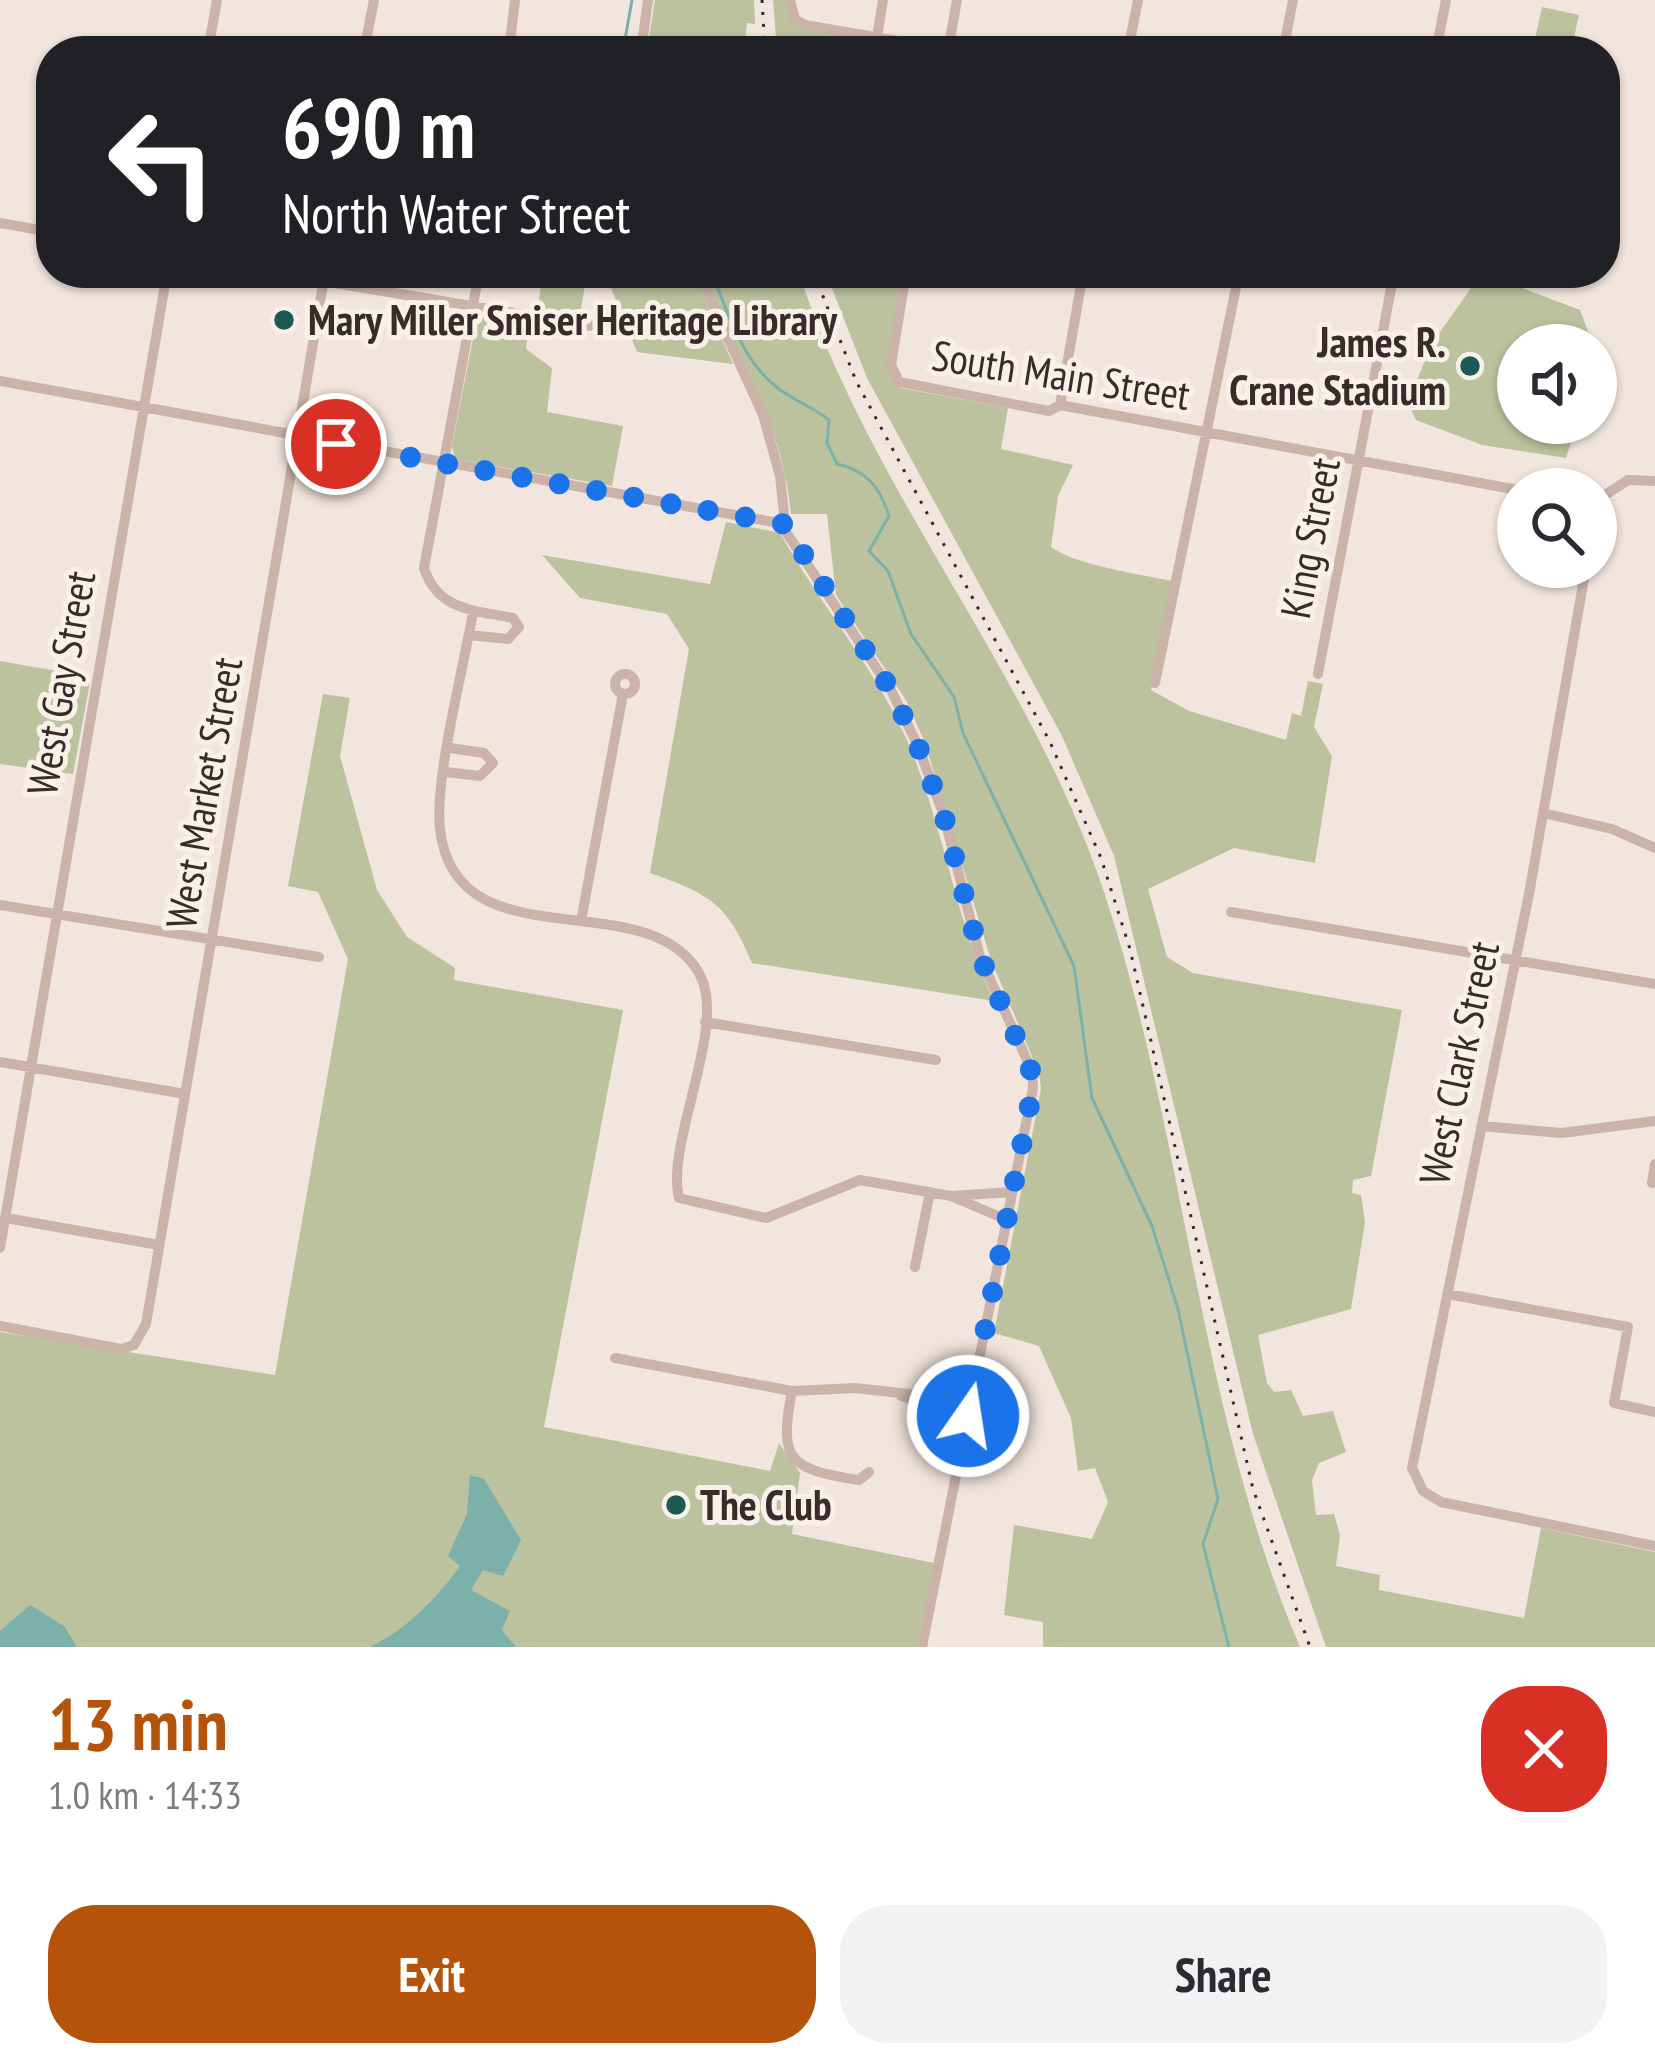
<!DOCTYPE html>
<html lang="en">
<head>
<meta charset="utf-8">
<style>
	body { margin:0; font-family:"PT Sans Narrow",sans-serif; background:#f2f2f3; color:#2b2b33; height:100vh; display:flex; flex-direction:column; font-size:45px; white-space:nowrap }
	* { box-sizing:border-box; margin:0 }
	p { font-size:39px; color:#7c7c81 }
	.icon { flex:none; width:66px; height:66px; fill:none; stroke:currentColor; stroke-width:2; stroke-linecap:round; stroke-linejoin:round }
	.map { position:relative; height:1647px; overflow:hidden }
	.panel { display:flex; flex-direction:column; background:#fff; flex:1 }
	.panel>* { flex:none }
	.top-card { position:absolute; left:36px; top:36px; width:1584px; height:252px; border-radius:48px; box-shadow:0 3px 9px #0004; background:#202124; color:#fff; overflow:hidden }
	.buttons { position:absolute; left:1497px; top:324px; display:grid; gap:24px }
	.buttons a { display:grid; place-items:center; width:120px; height:120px; border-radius:50%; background:#fff; box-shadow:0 3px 9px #0004; font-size:60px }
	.pin { position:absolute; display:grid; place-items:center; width:102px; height:102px; color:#fff; margin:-51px; border:6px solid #fff; border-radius:50%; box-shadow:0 3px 12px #0007 }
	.me { position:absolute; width:132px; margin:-66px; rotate:13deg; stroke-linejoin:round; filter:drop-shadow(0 0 9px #0008) }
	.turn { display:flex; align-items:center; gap:42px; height:252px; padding:0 48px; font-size:54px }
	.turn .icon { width:156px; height:156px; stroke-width:2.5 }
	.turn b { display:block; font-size:84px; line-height:102px }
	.round { display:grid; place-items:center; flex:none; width:126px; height:126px; border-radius:48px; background:#f2f2f3 }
	.head { display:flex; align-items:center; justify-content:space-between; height:204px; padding:0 48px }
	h1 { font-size:72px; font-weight:800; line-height:90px; color:#b45309 }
	.action { display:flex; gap:24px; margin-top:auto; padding:24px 48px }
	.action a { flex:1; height:138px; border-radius:48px; background:#b45309; color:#fff; font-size:48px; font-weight:800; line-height:138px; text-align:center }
	.action a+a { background:#f2f2f3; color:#2b2b33 }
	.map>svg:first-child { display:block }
	.green { fill:#bbc29d }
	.water { fill:#7cb0aa }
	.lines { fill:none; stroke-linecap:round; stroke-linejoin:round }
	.stream { stroke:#7cb0aa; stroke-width:3 }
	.minor { stroke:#cbb3a9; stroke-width:10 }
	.rail { stroke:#382b29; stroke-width:3; stroke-dasharray:3 9; stroke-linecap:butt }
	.route { stroke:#1a73e8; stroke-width:21; stroke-dasharray:0 37.8 }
	.poi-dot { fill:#1e5a55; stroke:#faf0ea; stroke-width:4.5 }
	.labels { text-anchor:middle; stroke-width:10; stroke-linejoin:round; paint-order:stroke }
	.poi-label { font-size:42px; font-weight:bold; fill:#382b29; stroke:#faf0ea; text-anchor:start }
	.street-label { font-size:42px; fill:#382b29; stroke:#faf0ea }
</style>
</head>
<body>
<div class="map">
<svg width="1655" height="1647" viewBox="0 0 1655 1647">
	<rect width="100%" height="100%" fill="#f2e5dd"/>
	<path class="green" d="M655,0H754L755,24L747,23L744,51H647Z
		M773,0H787L794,22L885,42L883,51H777Z
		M1542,7L1579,15L1571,51L1534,44Z
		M543,273H693L733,364L637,352L609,283L586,280L579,319L537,312Z
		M702,273H799C870,492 1031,672 1104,892C1186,1138 1197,1407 1300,1647H1043V1622L1004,1615L1014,1525L1092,1539L1108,1502L1095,1468L1078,1471L1071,1418L1039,1346L994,1333L1041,1088L1039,1073L991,960L925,743L907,702L836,595L827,514H791C783,425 737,354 702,273Z
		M826,273L900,281L887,364L900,388L1008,408L1001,449L1073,465L1058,496L1051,547C1073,564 1142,575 1172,581L1151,690L1189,711L1286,740L1292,713L1301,716L1308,681L1323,684L1314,727L1332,756L1315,863L1234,848L1148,889L1167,957L1193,973L1402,1010L1371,1176L1353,1180L1352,1193L1361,1195L1365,1222L1351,1309L1258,1335L1267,1383L1274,1392L1291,1390L1303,1416L1333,1411L1346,1452L1319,1463L1312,1480L1316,1515L1334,1514L1340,1535L1336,1566L1380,1575L1379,1590L1524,1618L1541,1528L1655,1552V1647H1326L1253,1434L1114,856L1062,736L867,378Z
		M1482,273L1580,310L1593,345H1518V423H1577L1566,458L1482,445L1416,420L1408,403L1432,343Z
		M485,317L529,326L526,349L552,368L547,412L623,426L612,486L455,459L452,446L476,323Z
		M726,522L780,533C819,603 873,665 906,738C944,824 954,917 994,1001L752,963C727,903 710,894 650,873L689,649L667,614L580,598L542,555L710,584Z
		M0,661L91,677L73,774L0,764Z
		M323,694L350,698L340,756L377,890L407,937L455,968L454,980L623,1010L544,1427L770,1471L779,1443L800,1473L792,1534L934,1563L917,1647H0V1332L275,1375L348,959L318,892L288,886Z"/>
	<path class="water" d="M470,1475L484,1479L521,1540L503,1576L483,1570L471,1590L510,1611L502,1630L516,1647H370C407,1629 436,1599 460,1566L448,1556L467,1514Z
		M30,1605L64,1626L77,1647H0V1631Z"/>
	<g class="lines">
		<path class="stream" d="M623,51L632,0
			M711,273C729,313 742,362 779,389C795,401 813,407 829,420L827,443L837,464C867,470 880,488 889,516L869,551L888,571L911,634L954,697L963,733L1074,966L1092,1098L1152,1226L1178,1309L1218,1499L1203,1544L1229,1647"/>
		<path class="minor" d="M790,0L795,19L805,25L956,51
			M877,37L883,0
			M366,40L429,51
			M208,51L217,0
			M364,51L374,0
			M509,51L515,0
			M641,51L648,0
			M948,51L957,0
			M1128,51L1138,0
			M1283,51L1293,0
			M1436,51L1446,0
			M0,223L51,232
			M275,273L591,326
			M698,273L763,415L780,476L786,532L891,690L918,746L944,816L980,957L1032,1071L1033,1088L922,1647
			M906,273L891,365L899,382L1049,411L1060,405L1518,490
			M0,381L784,524
			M1060,405L1083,273
			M1596,501L1628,480L1655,481
			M1586,567L1529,894L1412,1468L1423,1491L1441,1502L1655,1546
			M473,612C464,667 434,780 440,829C455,966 646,881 699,973C729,1025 665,1142 679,1198L766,1218L860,1180L951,1196L1012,1192
			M469,635L508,639L519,627L513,618C474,610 438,611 424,568L479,273
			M615 684a10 10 0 1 1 20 0a10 10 0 1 1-20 0Z
			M1318,674L1394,273
			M1155,683L1239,273
			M446,772L480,776L493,763L484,753L450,748
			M1543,813L1612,829L1655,848
			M0,905L319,957
			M1231,912L1655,984
			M581,921L623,694
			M705,1022L936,1060
			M0,1062L185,1094
			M1481,1126L1562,1133L1655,1121
			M1652,1183L1655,1164
			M951,1196L1007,1220
			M6,1218L159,1245
			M0,1248L167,273
			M915,1267L930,1192
			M1447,1294L1628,1327L1614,1403L1655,1412
			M0,1326L121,1349L134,1345L146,1324L325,273
			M615,1358L792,1391L855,1388L971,1401
			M792,1391C778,1462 790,1469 859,1480L869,1472
			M901,1396L968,1416"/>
		<path class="rail" d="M762,0L765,51
			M814,273L856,381L1050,742L1101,858L1130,949L1253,1489L1310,1647"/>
	</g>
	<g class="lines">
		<path class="route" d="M336,444L784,524L891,690L918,746L944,816L980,956L1031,1071L1033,1088L968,1416"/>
	</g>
	<g class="poi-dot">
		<circle cx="284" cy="320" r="12"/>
		<circle cx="1470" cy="366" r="12"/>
		<circle cx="676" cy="1505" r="12"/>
	</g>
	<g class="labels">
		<g class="poi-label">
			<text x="308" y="335">Mary Miller Smiser Heritage Library</text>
			<text x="1446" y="357" text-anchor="end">James R.<tspan x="1446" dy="48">Crane Stadium</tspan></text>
			<text x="700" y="1520">The Club</text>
		</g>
		<g class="street-label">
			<text transform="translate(1061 375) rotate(9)" y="15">South Main Street</text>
			<text transform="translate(1310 538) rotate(-79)" y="15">King Street</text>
			<text transform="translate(61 683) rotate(-80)" y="15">West Gay Street</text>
			<text transform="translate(204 793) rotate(-80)" y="15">West Market Street</text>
			<text transform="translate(1459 1063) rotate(-78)" y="15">West Clark Street</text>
		</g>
	</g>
</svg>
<div class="buttons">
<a><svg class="icon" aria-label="sound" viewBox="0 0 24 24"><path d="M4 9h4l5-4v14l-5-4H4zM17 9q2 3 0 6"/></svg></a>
<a><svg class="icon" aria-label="search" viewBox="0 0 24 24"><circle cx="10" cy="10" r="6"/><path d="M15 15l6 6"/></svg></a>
</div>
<div class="pin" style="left:336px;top:444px;background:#d93025"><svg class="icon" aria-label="arrive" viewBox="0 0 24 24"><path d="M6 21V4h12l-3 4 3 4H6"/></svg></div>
<svg class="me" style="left:968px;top:1416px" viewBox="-20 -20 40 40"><circle r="17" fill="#1a73e8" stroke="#fff" stroke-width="3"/><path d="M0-11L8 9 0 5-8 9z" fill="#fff"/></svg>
<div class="top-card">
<div class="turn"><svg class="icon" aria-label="left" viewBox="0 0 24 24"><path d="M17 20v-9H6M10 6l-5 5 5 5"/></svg><div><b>690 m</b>North Water Street</div></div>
</div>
</div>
<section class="panel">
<div class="head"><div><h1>13 min</h1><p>1.0 km · 14:33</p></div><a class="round" style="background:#d93025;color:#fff"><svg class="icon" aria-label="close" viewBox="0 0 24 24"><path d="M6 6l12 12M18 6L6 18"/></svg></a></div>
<div class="action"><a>Exit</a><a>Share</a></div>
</section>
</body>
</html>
